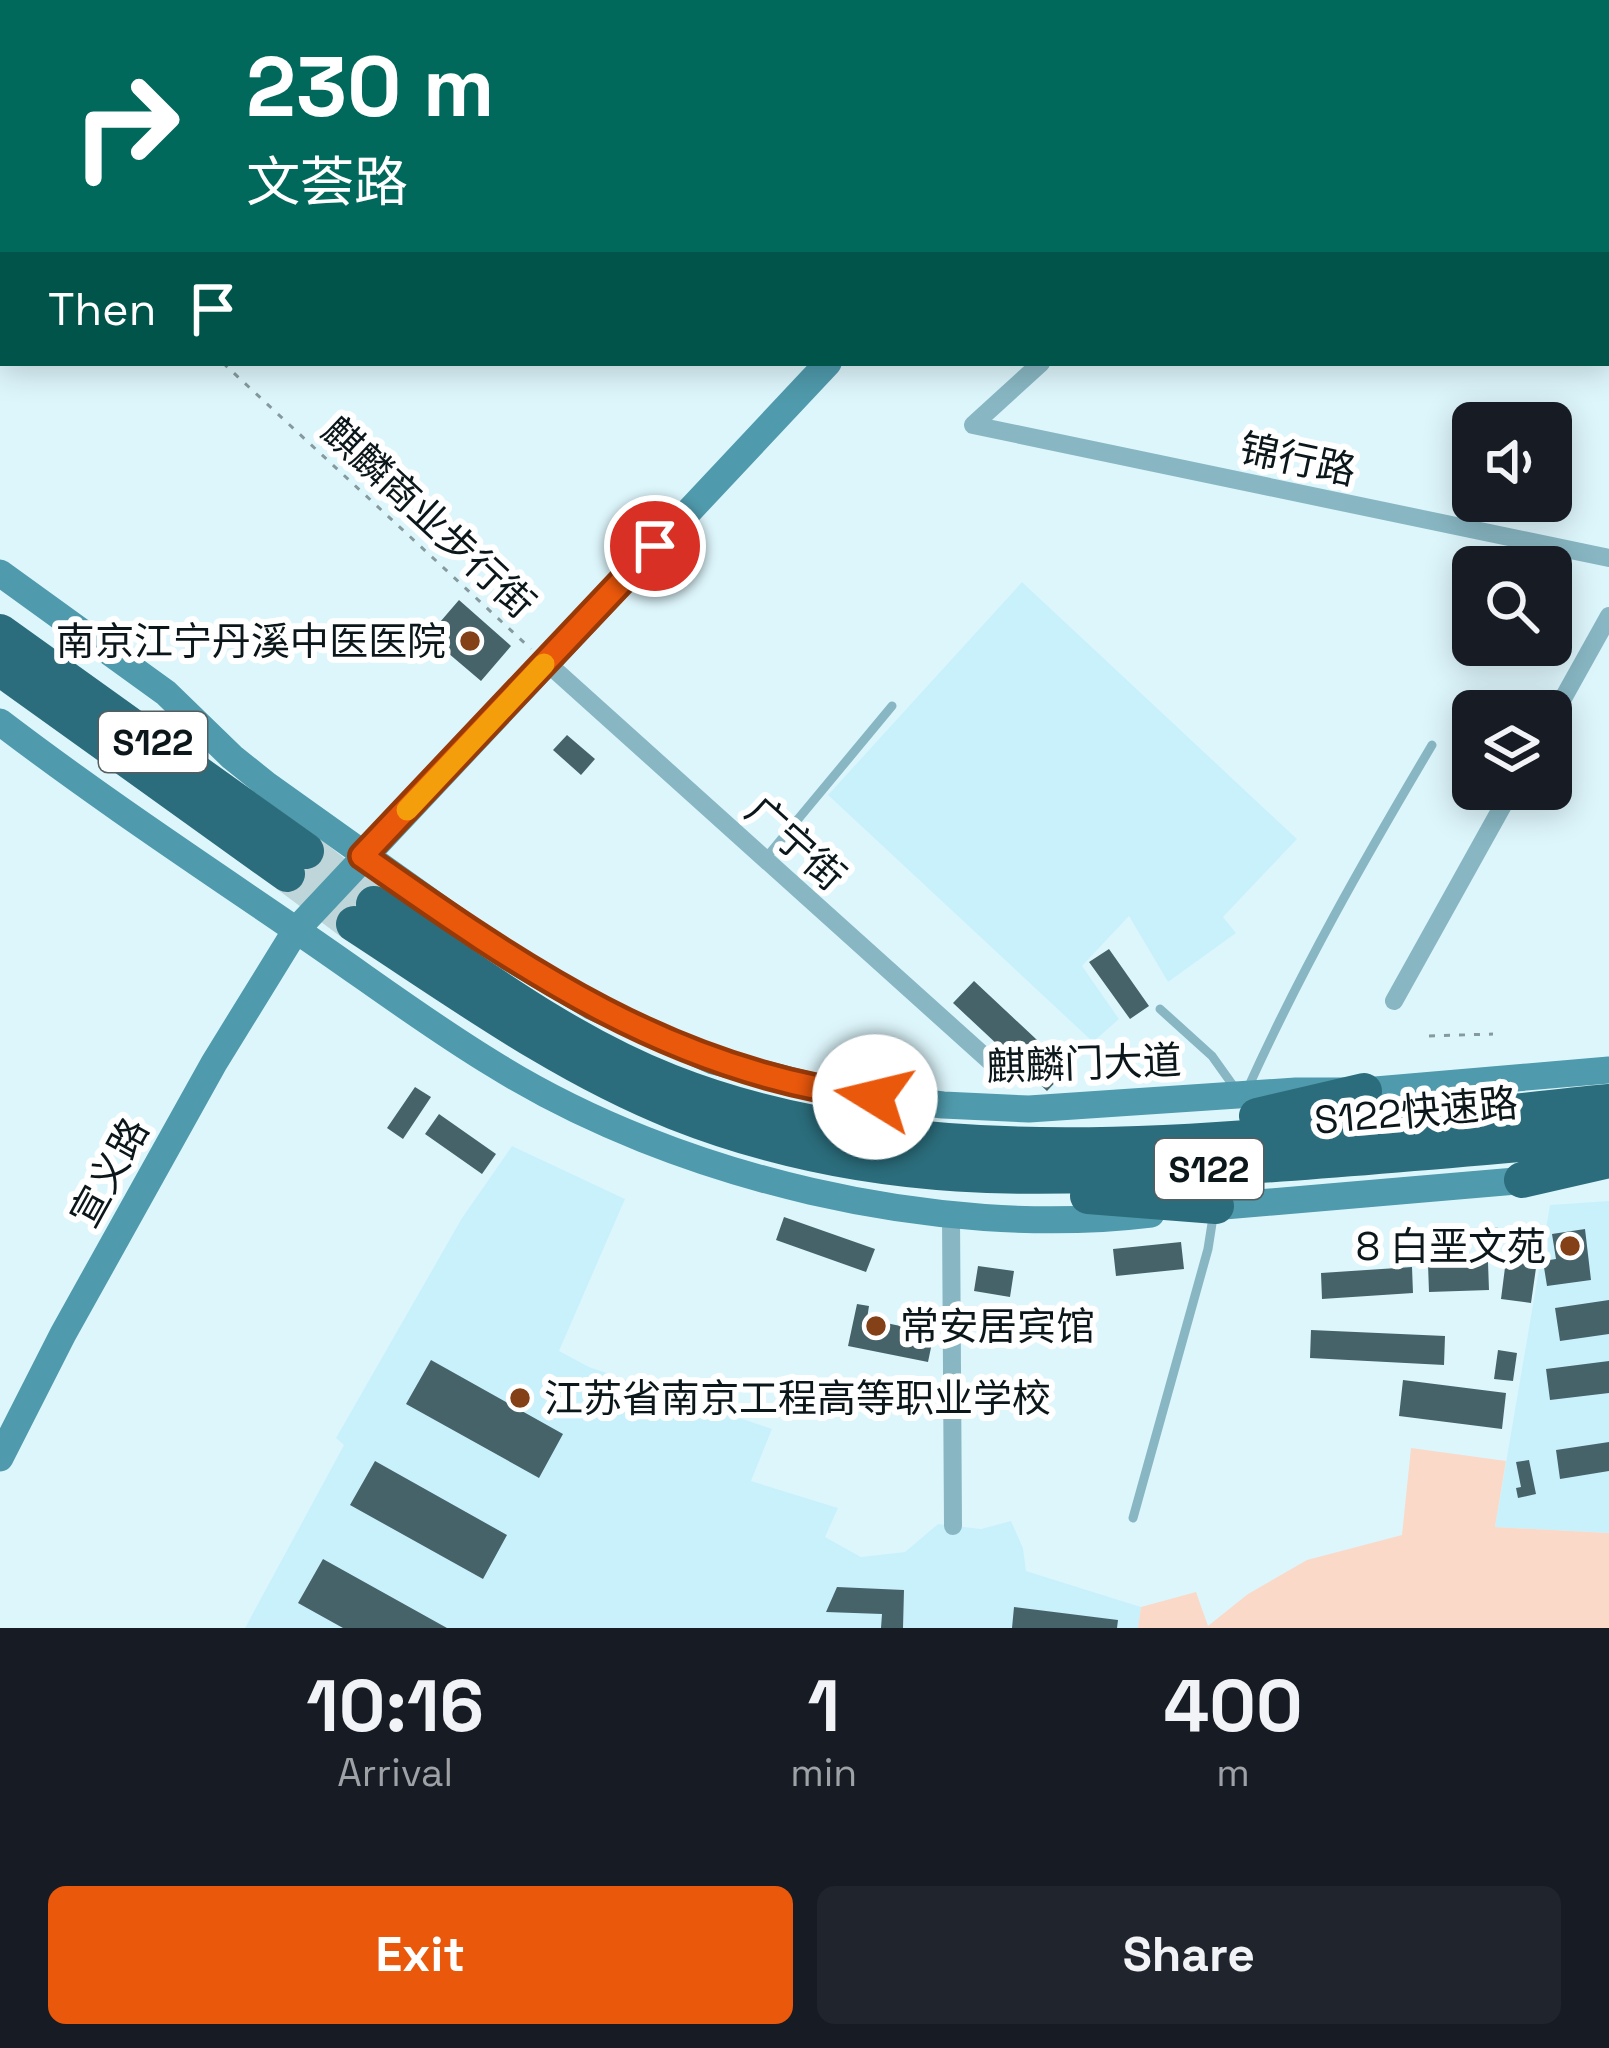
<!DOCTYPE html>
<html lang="en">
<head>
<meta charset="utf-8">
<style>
	body { margin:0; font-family:"Space Grotesk","Noto Sans SC",sans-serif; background:#20242c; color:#f1f3f6; height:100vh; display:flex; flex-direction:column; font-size:45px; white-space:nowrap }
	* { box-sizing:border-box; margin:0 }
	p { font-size:39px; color:#9ea1a6 }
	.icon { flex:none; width:66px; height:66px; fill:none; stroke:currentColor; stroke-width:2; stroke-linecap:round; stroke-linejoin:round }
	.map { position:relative; height:1628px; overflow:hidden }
	.panel { display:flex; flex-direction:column; background:#171b24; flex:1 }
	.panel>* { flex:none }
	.hud { position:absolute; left:0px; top:0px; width:1611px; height:366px; box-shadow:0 6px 30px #0003; background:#00695c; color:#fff; overflow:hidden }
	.controls { position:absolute; left:1452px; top:402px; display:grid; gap:24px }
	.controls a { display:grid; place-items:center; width:120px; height:120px; border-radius:18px; background:#171b24; box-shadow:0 6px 30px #0003; font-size:60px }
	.pin { position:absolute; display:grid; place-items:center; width:102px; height:102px; color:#fff; margin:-51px; border:6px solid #fff; border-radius:50%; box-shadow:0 3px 12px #0007 }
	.me { position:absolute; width:132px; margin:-66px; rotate:279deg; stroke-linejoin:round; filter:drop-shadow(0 0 9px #0008) }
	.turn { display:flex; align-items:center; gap:42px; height:252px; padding:0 48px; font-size:54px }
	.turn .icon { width:156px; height:156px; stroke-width:2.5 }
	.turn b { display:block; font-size:84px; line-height:102px }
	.then { display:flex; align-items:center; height:114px; padding:0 48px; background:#0003; gap:24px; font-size:45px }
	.eta { display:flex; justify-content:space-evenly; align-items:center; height:204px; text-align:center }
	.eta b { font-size:72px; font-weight:700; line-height:84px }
	.action { display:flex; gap:24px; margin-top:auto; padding:24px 48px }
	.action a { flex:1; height:138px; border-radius:18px; background:#ea580c; color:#fff; font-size:48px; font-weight:700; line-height:138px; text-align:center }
	.action a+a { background:#20242c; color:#f1f3f6 }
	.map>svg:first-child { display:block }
	.built { fill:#c9f1fc }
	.green { fill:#fbd9c8 }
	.building { fill:#47636a }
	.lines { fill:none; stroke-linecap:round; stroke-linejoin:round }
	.highway-tunnel { stroke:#bed5da; stroke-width:36; stroke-dasharray:36 18; stroke-linecap:butt }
	.path { stroke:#869a9e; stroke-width:3; stroke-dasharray:6 9; stroke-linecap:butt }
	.lane { stroke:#88b7c3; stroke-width:9 }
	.street { stroke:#88b7c3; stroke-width:18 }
	.secondary { stroke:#4f9aac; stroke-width:27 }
	.highway { stroke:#2b6d7c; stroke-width:36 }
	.route-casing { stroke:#983908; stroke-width:30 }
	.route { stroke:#ea580c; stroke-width:21 }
	.slow { stroke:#f59e0b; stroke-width:21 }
	.poi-dot { fill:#844016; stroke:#fff; stroke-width:4.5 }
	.labels { text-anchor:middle; stroke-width:12; stroke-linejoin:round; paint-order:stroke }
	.shield { fill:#fff; stroke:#545d5f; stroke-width:3 }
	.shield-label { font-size:36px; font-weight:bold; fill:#0b171a }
	.street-label { font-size:39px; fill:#0b171a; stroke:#fff }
	.poi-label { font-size:39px; fill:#0b171a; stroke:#fff; text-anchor:end }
</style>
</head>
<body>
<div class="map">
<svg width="1609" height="1628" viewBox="0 0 1609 1628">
	<rect width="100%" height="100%" fill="#ddf6fc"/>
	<path class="built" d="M1022,582L1297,839L1223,917L1236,933L1168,982L1129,916L1082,966L1119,1019L1093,1042L828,795Z
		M512,1146L625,1199L559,1351L589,1367L772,1429L751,1481L838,1508L825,1537L861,1557L905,1552L938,1524L981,1529L1011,1521L1023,1548L1026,1571L1141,1607L1138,1628H245L344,1445L336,1438L462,1218Z
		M1609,1201V1533L1495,1527L1550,1205Z"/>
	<path class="green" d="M1411,1448L1506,1461L1495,1527L1609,1533V1628H1138L1141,1607L1196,1592L1208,1626L1248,1594L1307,1560L1402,1535Z"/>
	<path class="building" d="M459,600L511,646L481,681L428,636Z
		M567,735L595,759L581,775L553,750Z
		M1109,949L1149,1006L1130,1019L1089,962Z
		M974,981L1068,1069L1047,1091L953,1003Z
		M415,1087L431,1097L403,1139L387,1128Z
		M439,1114L496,1154L482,1174L425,1134Z
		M784,1217L875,1249L866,1272L776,1240Z
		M1585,1229L1591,1280L1547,1286L1543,1261L1556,1259L1552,1234Z
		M1509,1236L1540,1240L1531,1303L1501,1299Z
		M1181,1242L1184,1269L1116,1276L1113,1249Z
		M1488,1262L1489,1290L1429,1292L1428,1264Z
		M978,1266L1014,1271L1010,1297L974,1291Z
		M1412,1267L1413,1293L1322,1299L1321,1273Z
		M1609,1300V1334L1560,1341L1555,1308Z
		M857,1304L869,1306L867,1319L934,1333L928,1362L848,1346Z
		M1311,1330L1445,1336L1444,1365L1310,1358Z
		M1498,1350L1517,1353L1513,1381L1494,1379Z
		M431,1360L563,1434L539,1478L406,1404Z
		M1609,1361V1393L1550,1400L1546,1369Z
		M1403,1380L1506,1393L1502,1429L1399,1416Z
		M1609,1442V1471L1560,1479L1556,1450Z
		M1529,1460L1536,1494L1518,1498L1516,1488L1521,1487L1516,1462Z
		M375,1461L507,1535L483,1579L350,1505Z
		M323,1559L447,1628H343L298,1603Z
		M837,1587L904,1590L903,1628H881L882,1614L826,1612Z
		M1014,1607L1118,1620L1117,1628H1012Z"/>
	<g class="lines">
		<path class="highway-tunnel" d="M306,851L374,904
			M287,874L354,924"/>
		<path class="path" d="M0,158L3,160
			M223,363L531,649
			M1429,1036L1493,1034
			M1447,1230L1515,1229"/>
		<path class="lane" d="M765,859L892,706
			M1160,1009L1212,1056L1237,1091
			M1247,1090C1301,970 1365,858 1432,745
			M1133,1518L1208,1249L1213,1217"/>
		<path class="street" d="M480,0L483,3
			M208,3L211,0
			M1432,3L1435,0
			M973,425L1609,558
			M973,425L1041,363
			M546,662L1003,1073
			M1551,720L1609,616
			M1394,1001L1512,789
			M951,1216L953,1526"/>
		<path class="secondary" d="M1241,3L1244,0
			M0,573L166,693L232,757L267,785L508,957L593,1007L713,1061L841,1093L943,1105L1029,1109L1296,1091H1364L1609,1070
			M0,722C97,796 198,863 299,932C364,976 427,1024 495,1065C675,1177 939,1240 1151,1214
			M1201,1208L1539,1179
			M0,1458L63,1334L214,1063L296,930L828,363"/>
		<path class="highway" d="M0,632L306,851
			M0,668L287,874
			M374,904C470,968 563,1040 670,1082C950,1193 1316,1130 1609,1102
			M354,924C457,991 560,1066 675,1112C870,1189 1043,1181 1247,1166C1368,1158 1488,1147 1609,1136
			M1257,1116L1364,1091
			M1522,1180L1609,1160
			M1088,1196L1216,1206"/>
	</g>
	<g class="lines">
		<g class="route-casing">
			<path id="route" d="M655,546L362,856C523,969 674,1074 875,1097"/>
		</g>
		<use href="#route" class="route"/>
		<path class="slow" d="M407,810L544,664"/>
	</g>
	<g class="poi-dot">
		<circle cx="470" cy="641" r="12"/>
		<circle cx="1570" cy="1246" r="12"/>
		<circle cx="876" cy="1326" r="12"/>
		<circle cx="520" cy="1398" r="12"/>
	</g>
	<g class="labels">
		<g class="shield">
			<rect x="99" y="712" width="108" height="60" rx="9"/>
			<rect x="1155" y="1139" width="108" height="60" rx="9"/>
		</g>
		<g class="shield-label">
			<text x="153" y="755">S122</text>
			<text x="1209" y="1182">S122</text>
		</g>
		<g class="street-label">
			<text transform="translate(1298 459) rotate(12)" y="14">锦行路</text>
			<text transform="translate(429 517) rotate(43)" y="14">麒麟商业步行街</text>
			<text transform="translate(796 843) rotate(42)" y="14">广宁街</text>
			<text transform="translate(1084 1063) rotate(-2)" y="14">麒麟门大道</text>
			<text transform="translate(1416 1111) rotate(-5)" y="14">S122快速路</text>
			<text transform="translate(109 1172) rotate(-61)" y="14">宣义路</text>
		</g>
		<g class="poi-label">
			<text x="446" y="655">南京江宁丹溪中医医院</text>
			<text x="1546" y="1260">8 白垩文苑</text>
			<text x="900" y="1340" text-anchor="start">常安居宾馆</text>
			<text x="544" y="1412" text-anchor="start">江苏省南京工程高等职业学校</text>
		</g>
	</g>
</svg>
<div class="controls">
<a><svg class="icon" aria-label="sound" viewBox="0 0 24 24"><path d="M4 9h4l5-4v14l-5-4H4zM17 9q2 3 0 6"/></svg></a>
<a><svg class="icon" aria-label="search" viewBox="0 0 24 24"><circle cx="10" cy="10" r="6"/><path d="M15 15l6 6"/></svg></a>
<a><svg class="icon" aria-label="layers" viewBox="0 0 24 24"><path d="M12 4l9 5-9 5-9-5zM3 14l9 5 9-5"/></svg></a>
</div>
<div class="pin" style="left:655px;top:546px;background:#d93025"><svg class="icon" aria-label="arrive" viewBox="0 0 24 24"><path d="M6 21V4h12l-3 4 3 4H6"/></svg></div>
<svg class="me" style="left:875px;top:1097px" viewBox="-20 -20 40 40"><circle r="19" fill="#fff"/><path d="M0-13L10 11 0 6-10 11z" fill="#ea580c"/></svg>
<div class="hud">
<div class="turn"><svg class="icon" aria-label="right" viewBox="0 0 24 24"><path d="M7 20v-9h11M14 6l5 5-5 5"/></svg><div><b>230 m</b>文荟路</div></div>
<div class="then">Then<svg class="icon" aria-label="arrive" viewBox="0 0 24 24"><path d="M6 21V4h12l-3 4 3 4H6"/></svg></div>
</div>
</div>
<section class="panel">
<div class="eta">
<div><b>10:16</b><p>Arrival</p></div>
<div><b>1</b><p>min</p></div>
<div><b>400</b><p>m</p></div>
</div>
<div class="action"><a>Exit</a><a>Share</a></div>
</section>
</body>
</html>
